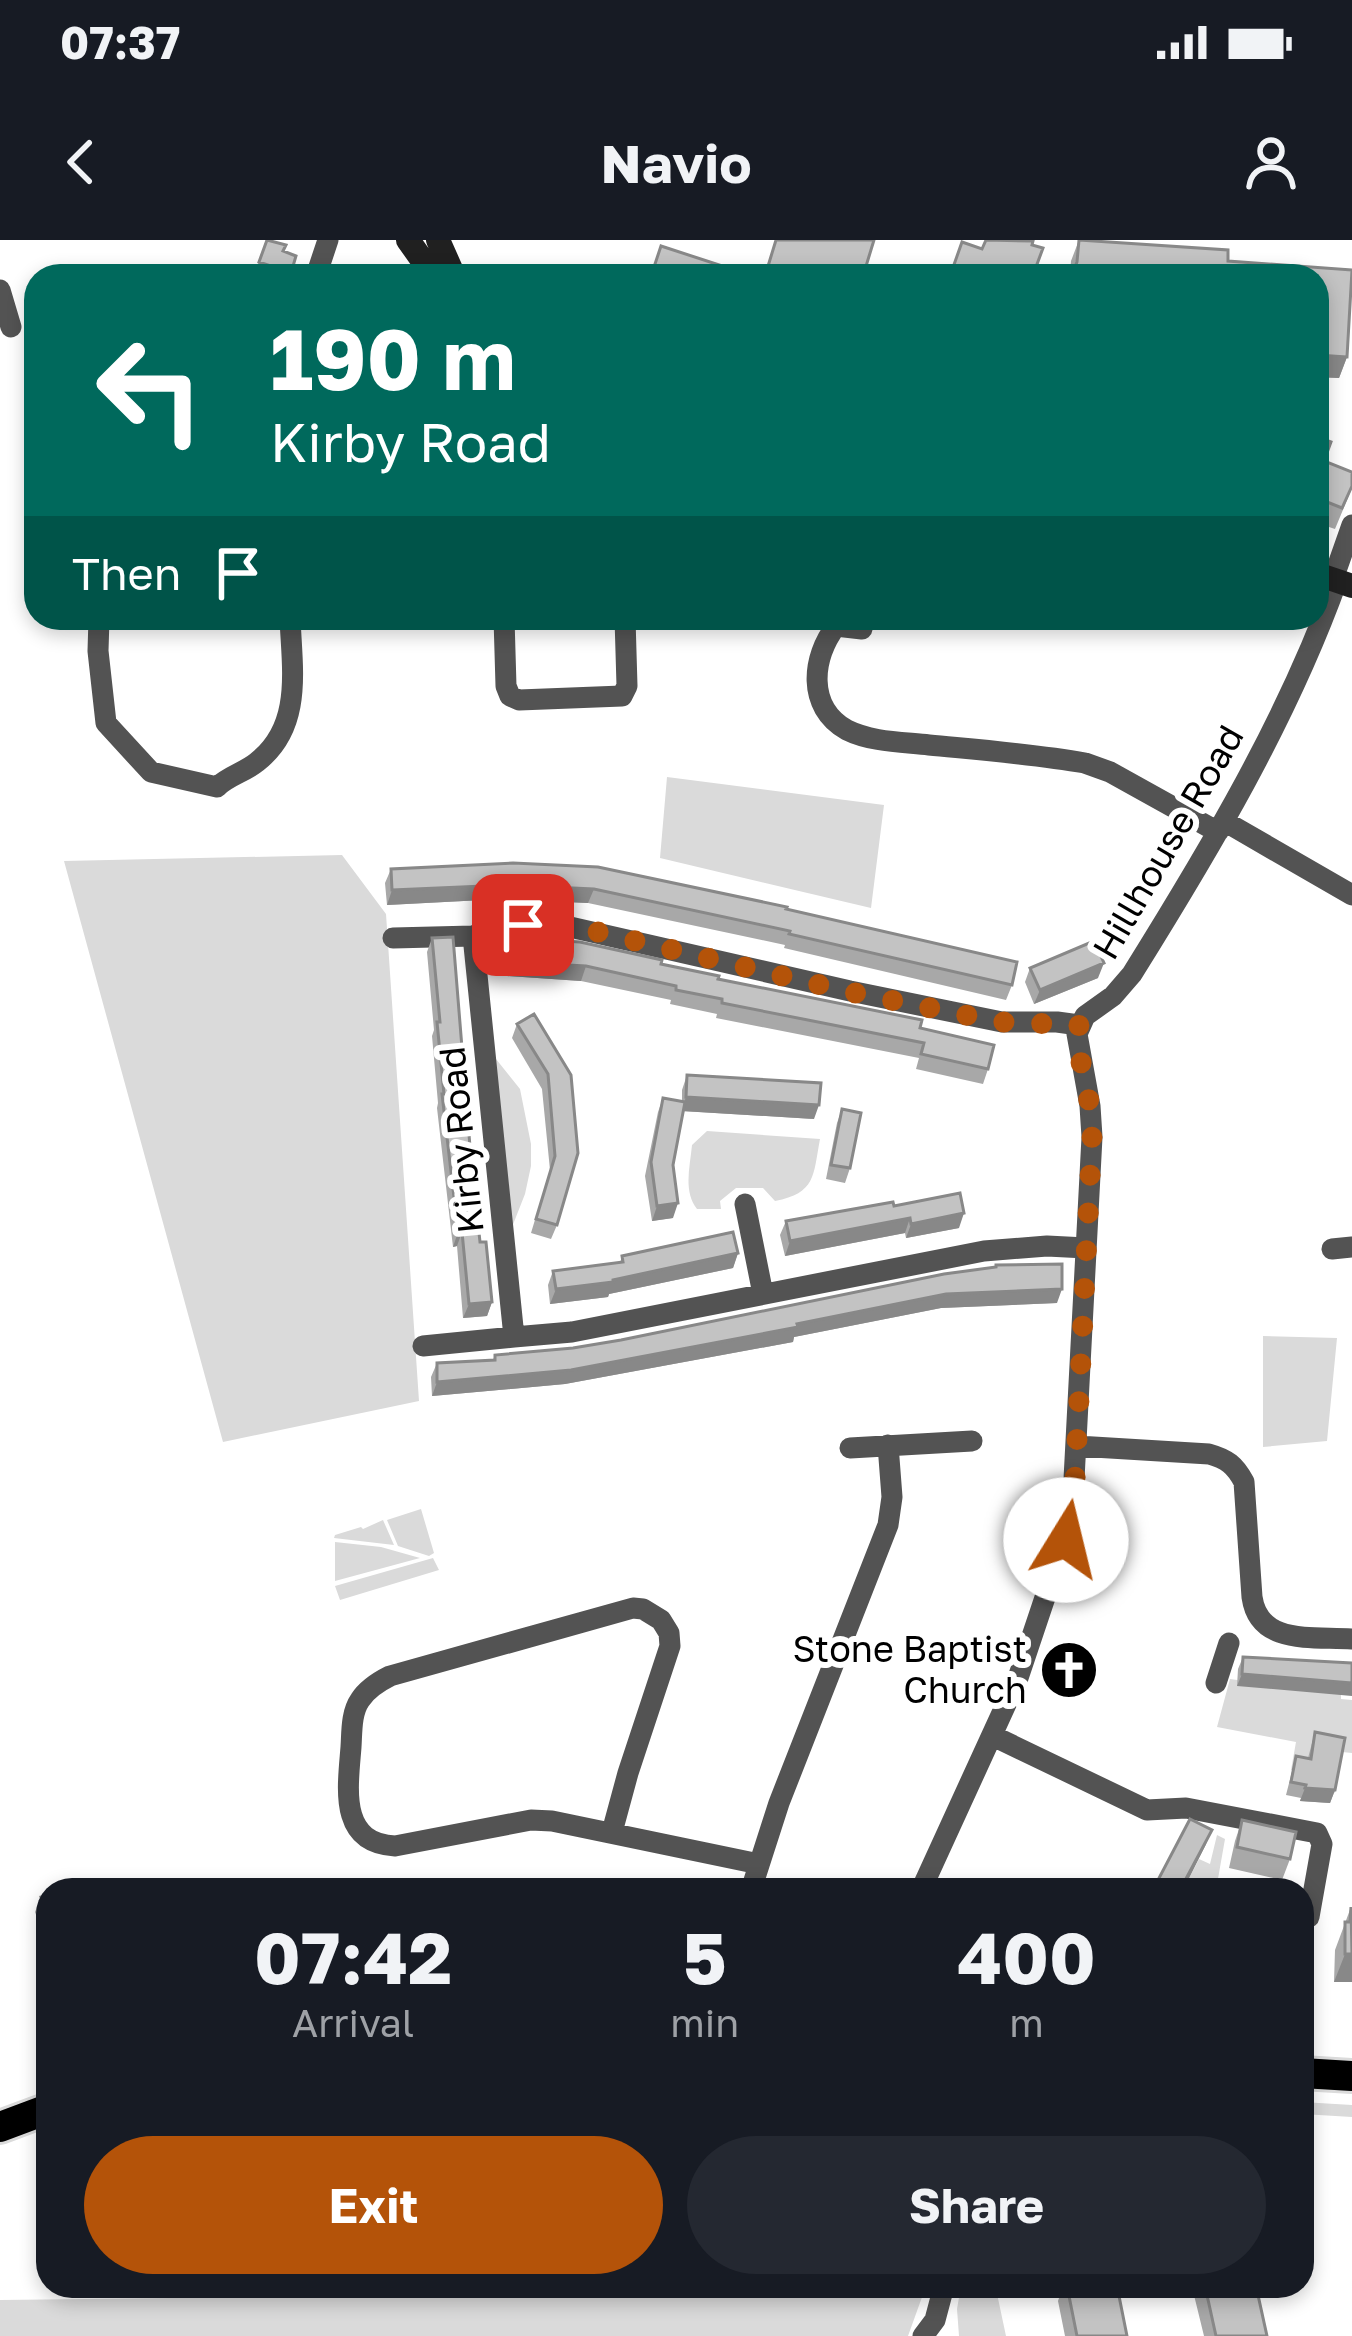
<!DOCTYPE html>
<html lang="en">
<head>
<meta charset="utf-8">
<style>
	body { margin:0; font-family:"Golos Text",sans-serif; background:#242831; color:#f1f3f6; height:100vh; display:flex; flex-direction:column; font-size:45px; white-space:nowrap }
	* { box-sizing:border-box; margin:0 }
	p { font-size:39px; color:#9ea1a6 }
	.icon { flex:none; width:66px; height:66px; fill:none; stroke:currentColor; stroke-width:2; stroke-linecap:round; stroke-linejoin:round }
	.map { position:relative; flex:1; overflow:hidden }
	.details { position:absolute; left:36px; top:1638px; width:1278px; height:420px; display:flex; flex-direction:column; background:#171b24; border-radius:36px; box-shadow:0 6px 18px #0003 }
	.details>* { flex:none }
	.banner { position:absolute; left:24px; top:24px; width:1305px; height:366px; border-radius:36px; box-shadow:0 6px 18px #0003; background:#00695c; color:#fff; overflow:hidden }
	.pin { position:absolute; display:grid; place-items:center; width:102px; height:102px; color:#fff; margin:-51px; border-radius:24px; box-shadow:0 6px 18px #0006 }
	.me { position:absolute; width:132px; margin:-66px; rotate:9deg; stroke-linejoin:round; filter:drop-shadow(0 0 9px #0008) }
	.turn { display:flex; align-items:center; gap:42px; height:252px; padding:0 48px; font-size:54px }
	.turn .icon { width:156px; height:156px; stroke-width:2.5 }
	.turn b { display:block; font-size:84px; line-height:102px }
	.then { display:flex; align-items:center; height:114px; padding:0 48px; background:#0003; gap:24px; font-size:45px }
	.eta { display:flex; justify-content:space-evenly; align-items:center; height:204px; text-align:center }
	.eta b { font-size:72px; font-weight:700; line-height:84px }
	.cta { display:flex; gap:24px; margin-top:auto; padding:24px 48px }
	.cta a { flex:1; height:138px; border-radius:72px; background:#b45309; color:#fff; font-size:48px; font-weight:700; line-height:138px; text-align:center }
	.cta a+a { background:#242831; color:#f1f3f6 }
	.status { display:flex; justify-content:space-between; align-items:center; height:84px; padding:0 60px; background:#171b24; direction:ltr }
	.status svg { height:33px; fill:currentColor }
	header { display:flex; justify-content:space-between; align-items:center; height:156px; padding:0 48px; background:#171b24; font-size:54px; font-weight:700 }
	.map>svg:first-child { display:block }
	.green { fill:#dadada }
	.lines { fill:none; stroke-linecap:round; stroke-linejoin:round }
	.primary-casing { stroke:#dbdbdb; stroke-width:36 }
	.street { stroke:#535353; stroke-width:21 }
	.secondary { stroke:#202020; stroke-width:24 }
	.primary { stroke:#000; stroke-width:30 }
	.wall { fill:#a8a8a8 }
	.shaded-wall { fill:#888 }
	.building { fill:#c3c3c3; stroke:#888; stroke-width:3 }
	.route { stroke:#b45309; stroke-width:21; stroke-dasharray:0 37.8 }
	.labels { text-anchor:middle; stroke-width:12; stroke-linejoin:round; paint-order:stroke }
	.street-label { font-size:36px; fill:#000; stroke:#fff }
	.poi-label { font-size:36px; fill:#000; stroke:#fff; text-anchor:end }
</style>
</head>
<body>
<div class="status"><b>07:37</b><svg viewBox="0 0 49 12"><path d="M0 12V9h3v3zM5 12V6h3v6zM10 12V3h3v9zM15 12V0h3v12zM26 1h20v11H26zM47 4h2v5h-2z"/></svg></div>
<header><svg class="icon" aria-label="back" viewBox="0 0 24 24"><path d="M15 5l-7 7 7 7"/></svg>Navio<svg class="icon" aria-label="person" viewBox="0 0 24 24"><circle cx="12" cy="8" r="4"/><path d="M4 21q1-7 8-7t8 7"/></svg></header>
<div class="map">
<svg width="1352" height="2096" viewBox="0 0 1352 2096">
	<rect width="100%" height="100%" fill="#fff"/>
	<path class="green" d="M667,537L884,565L871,668L660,618Z
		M342,615L386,674L419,1161L223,1202L64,621Z
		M484,804L520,849L531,904V926L525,954L505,1005Z
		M707,891L820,899C813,936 816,953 775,961L763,948H736L720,961L721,969H697C683,951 690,927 692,905Z
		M1263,1096L1337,1098L1327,1201L1263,1207Z
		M421,1269L434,1313L429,1316L398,1306L387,1280Z
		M383,1280L394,1305L334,1298L335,1295L361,1287L363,1289Z
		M335,1302L381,1307L420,1318L335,1341Z
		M433,1318L439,1330L340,1360L335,1346Z
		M1230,1439L1341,1454V1459L1352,1460V1513L1342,1512L1335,1553L1306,1533L1291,1530L1296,1502L1217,1487Z
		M1217,1595L1225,1599L1216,1650H1183L1199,1619L1210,1624Z
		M1302,1862L1352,1865V1877L1302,1874Z
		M370,2046H926L908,2096H0V2060L346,2056Z
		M961,2046H1005L996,2049L1006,2096H959L957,2069Z"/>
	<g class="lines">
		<g class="primary-casing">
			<path id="primary" d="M1302,1833L1352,1836
				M0,1887L48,1869"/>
		</g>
		<path class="street" d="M316,36L328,0
			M0,50L11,87
			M1333,339L1352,285
			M99,378L98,411L106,483L151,532L217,547C228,536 245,532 257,522C303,486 292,429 290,378
			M504,378L506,446L510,456L519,460L622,456L627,446L625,378
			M862,389L836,386C812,417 806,467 847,490C871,502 903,502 929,505C981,510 1034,514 1085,523L1110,532L1218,592
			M1224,581L1352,655
			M393,698L473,696
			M1079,785L1057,782H1002L850,751L570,687C537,683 504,682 473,696L514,1097L572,1092L984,1011L1047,1006L1086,1008
			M745,964L763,1054
			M1332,1009L1352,1007
			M423,1106L514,1097
			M1077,1206L1209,1214C1227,1219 1235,1225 1244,1242L1252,1357C1259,1406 1313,1396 1352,1399
			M850,1208L972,1201
			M1216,1443L1229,1403
			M993,1496L1147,1570L1186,1568L1317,1593L1322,1604L1309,1677L1302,1676
			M612,1592L628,1533L670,1406L669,1393L661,1380L643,1369L633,1368L390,1436C378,1442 367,1449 360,1460C351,1473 352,1492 351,1507C348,1547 338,1603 395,1606L531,1580L552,1581L759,1624
			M751,1650L779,1563L888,1285L892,1257L888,1205
			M921,1650L1018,1438L1072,1277L1092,897L1090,866L1077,794L1085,776L1113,756L1132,734C1210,609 1287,480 1337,341
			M923,2096L935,2080L944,2046"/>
		<path class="secondary" d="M408,0L430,31L445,36
			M438,0L454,36
			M1317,334L1352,346"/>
		<use href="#primary" class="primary"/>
	</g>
	<path class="wall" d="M266,0L283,11L296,16L289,36H254Z
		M1079,0L1228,10V21L1352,30L1347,117L1339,138L1317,137V36H1070L1071,21Z
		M1317,197L1324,221L1352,248L1335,289L1317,283Z
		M391,629L786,669L1012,745L1006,760L784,708L785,705L588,663L502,659L387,665L385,643Z
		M432,698L471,919L480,1002L492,1062L487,1076L463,1078L457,1006L453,1007L437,868L438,863L432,796L434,790L427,712Z
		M514,698L661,724L920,788L988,829L983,844L916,829L919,818L716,778L717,774L670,764L671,760L581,741L507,736L508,712Z
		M1030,728L1098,738L1034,764L1025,742Z
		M517,784L571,835L557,985L551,999L531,993L550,930L542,849L512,798Z
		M687,835L814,879L683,871L673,925V978L652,981L645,936L658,872L663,858L682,862V850Z
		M842,869L850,928L845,943L826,939L837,883Z
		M894,966L959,988L906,998L905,993L785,1016L780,995L786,981Z
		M738,1013L733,1028L609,1054L608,1057L550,1064L548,1045L553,1031L620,1023L622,1016Z
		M944,1034L1057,1063L941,1068L794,1097L793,1102L565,1144L432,1156L431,1137L437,1123L493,1120L495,1115L573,1108L621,1100Z
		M1243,1417L1352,1423L1237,1446L1238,1429Z
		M1315,1492L1335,1550L1330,1563L1300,1561L1301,1558L1286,1555L1296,1516L1308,1518Z
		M1242,1580L1290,1619L1282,1640L1229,1628L1235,1601Z
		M1206,1604L1183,1650H1155L1158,1640Z
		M48,1655V1686L41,1688L35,1672L41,1657Z
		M1351,1667L1352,1742H1334L1335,1710Z
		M1063,2046H1117L1127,2096H1065L1058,2061Z
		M1195,2046H1256L1267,2096H1204L1193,2051Z"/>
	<path class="shaded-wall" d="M1317,115L1347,117L1339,138L1317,137Z
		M507,645L594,649L588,663L502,659L387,665L392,650Z
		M512,722L586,726L581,741L507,736Z
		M1104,723L1098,738L1034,764L1040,750Z
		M686,857L819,865L814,879L681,871Z
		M678,963L673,978L652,981L657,966Z
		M964,973L959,988L906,998L911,984Z
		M910,978L905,993L785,1016L790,1001Z
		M458,992H462L457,1006L453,1007Z
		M738,1013L733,1028L609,1054L608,1057L550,1064L556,1049L613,1040Z
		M1062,1049L1057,1063L941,1068L794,1097L793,1102L565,1144L432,1156L437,1142L797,1084L946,1054Z
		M492,1062L487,1076L463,1078L469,1064Z
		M1242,1434L1352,1443V1456L1237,1446Z
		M1305,1548L1335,1550L1330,1563L1300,1561Z
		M1212,1590L1206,1604L1183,1650H1180Z
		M48,1673V1686L41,1688L47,1674Z
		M1345,1714H1352V1742H1334Z"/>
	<path class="building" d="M267,0L286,5L283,11L296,16L291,33L259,22Z
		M776,0H874L863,36H833L816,31L815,36H765Z
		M986,0L1033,1L1032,5L1043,8L1036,27L1058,36H950L962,2L982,9Z
		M1079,0L1228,10V21L1352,30L1347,117L1317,115V36H1071L1077,22Z
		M661,6L753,36H651Z
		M1317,197L1331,202L1324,221L1352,232V246L1342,268L1317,258Z
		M513,623L598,627L787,667L786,669L1017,722L1012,745L789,694L790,691L594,649L507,645L392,650L391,629Z
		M453,697L471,919L480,1002H486L492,1062L469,1064L462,992H458L442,854H444L437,782H440L432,698Z
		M514,698L580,702L662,720L661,724L719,736L718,739L922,780L920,788L994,805L988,829L921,814L924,803L722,763V759L676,750V746L586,726L512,722Z
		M1094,701L1104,723L1040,750L1030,728Z
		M534,774L571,835L578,913L557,985L536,979L555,916L548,834L517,784Z
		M687,835L821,843L819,865L686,857Z
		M663,858L685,862L673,925L678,963L657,966L651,922Z
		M842,869L861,873L850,928L831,925Z
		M960,953L964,973L911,984L910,978L790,1001L786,981L893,962L894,966Z
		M733,992L738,1013L613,1040V1042L556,1049L553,1031L623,1022L622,1016Z
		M1062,1024V1049L946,1054L797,1084L798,1087L571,1130L437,1142V1123L495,1120V1115L573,1108L621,1100L944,1034L996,1027V1025Z
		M1243,1417L1352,1423V1443L1242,1434Z
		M1315,1492L1345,1498L1335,1550L1305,1548L1306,1545L1291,1542L1296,1516L1311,1519Z
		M1190,1579L1212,1590L1180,1650H1178L1158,1640Z
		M1242,1580L1296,1592L1290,1619L1237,1607Z
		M90,1640L94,1650H61Z
		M48,1655V1673L47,1674L41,1657Z
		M1351,1667L1352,1714H1345V1682H1350Z
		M1067,2046H1117L1127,2096H1077Z
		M1205,2046H1256L1267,2096H1216Z"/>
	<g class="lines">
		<path class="route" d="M523,685L585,689L850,752L1001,782L1079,785L1077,803L1090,866L1092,897L1074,1260L1066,1300"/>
	</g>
	<defs>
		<g id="church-disc" transform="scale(3)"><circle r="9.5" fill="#000" stroke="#fff"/><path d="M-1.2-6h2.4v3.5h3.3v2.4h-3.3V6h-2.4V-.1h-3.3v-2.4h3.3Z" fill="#fff"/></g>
	</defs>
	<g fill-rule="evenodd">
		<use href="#church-disc" x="1069" y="1430"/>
	</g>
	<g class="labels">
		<g class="street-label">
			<text transform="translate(1168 602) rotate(-60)" y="13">Hillhouse Road</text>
			<text transform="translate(461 900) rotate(-96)" y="13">Kirby Road</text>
		</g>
		<g class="poi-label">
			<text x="1027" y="1422">Stone Baptist<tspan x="1027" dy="41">Church</tspan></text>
		</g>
	</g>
</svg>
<div class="pin" style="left:523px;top:685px;background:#d93025"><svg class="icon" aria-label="arrive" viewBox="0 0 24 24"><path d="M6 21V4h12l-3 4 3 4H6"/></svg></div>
<svg class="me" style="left:1066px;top:1300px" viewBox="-20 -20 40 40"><circle r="19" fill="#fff"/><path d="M0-13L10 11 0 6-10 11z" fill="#b45309"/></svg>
<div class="banner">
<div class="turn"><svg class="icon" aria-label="left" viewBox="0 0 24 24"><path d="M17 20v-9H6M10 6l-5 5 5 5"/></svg><div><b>190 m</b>Kirby Road</div></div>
<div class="then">Then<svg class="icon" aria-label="arrive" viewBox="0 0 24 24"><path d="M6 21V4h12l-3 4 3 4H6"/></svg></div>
</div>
<section class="details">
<div class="eta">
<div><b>07:42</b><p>Arrival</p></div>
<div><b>5</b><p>min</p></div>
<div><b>400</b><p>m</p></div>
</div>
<div class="cta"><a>Exit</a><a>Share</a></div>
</section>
</div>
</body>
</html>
